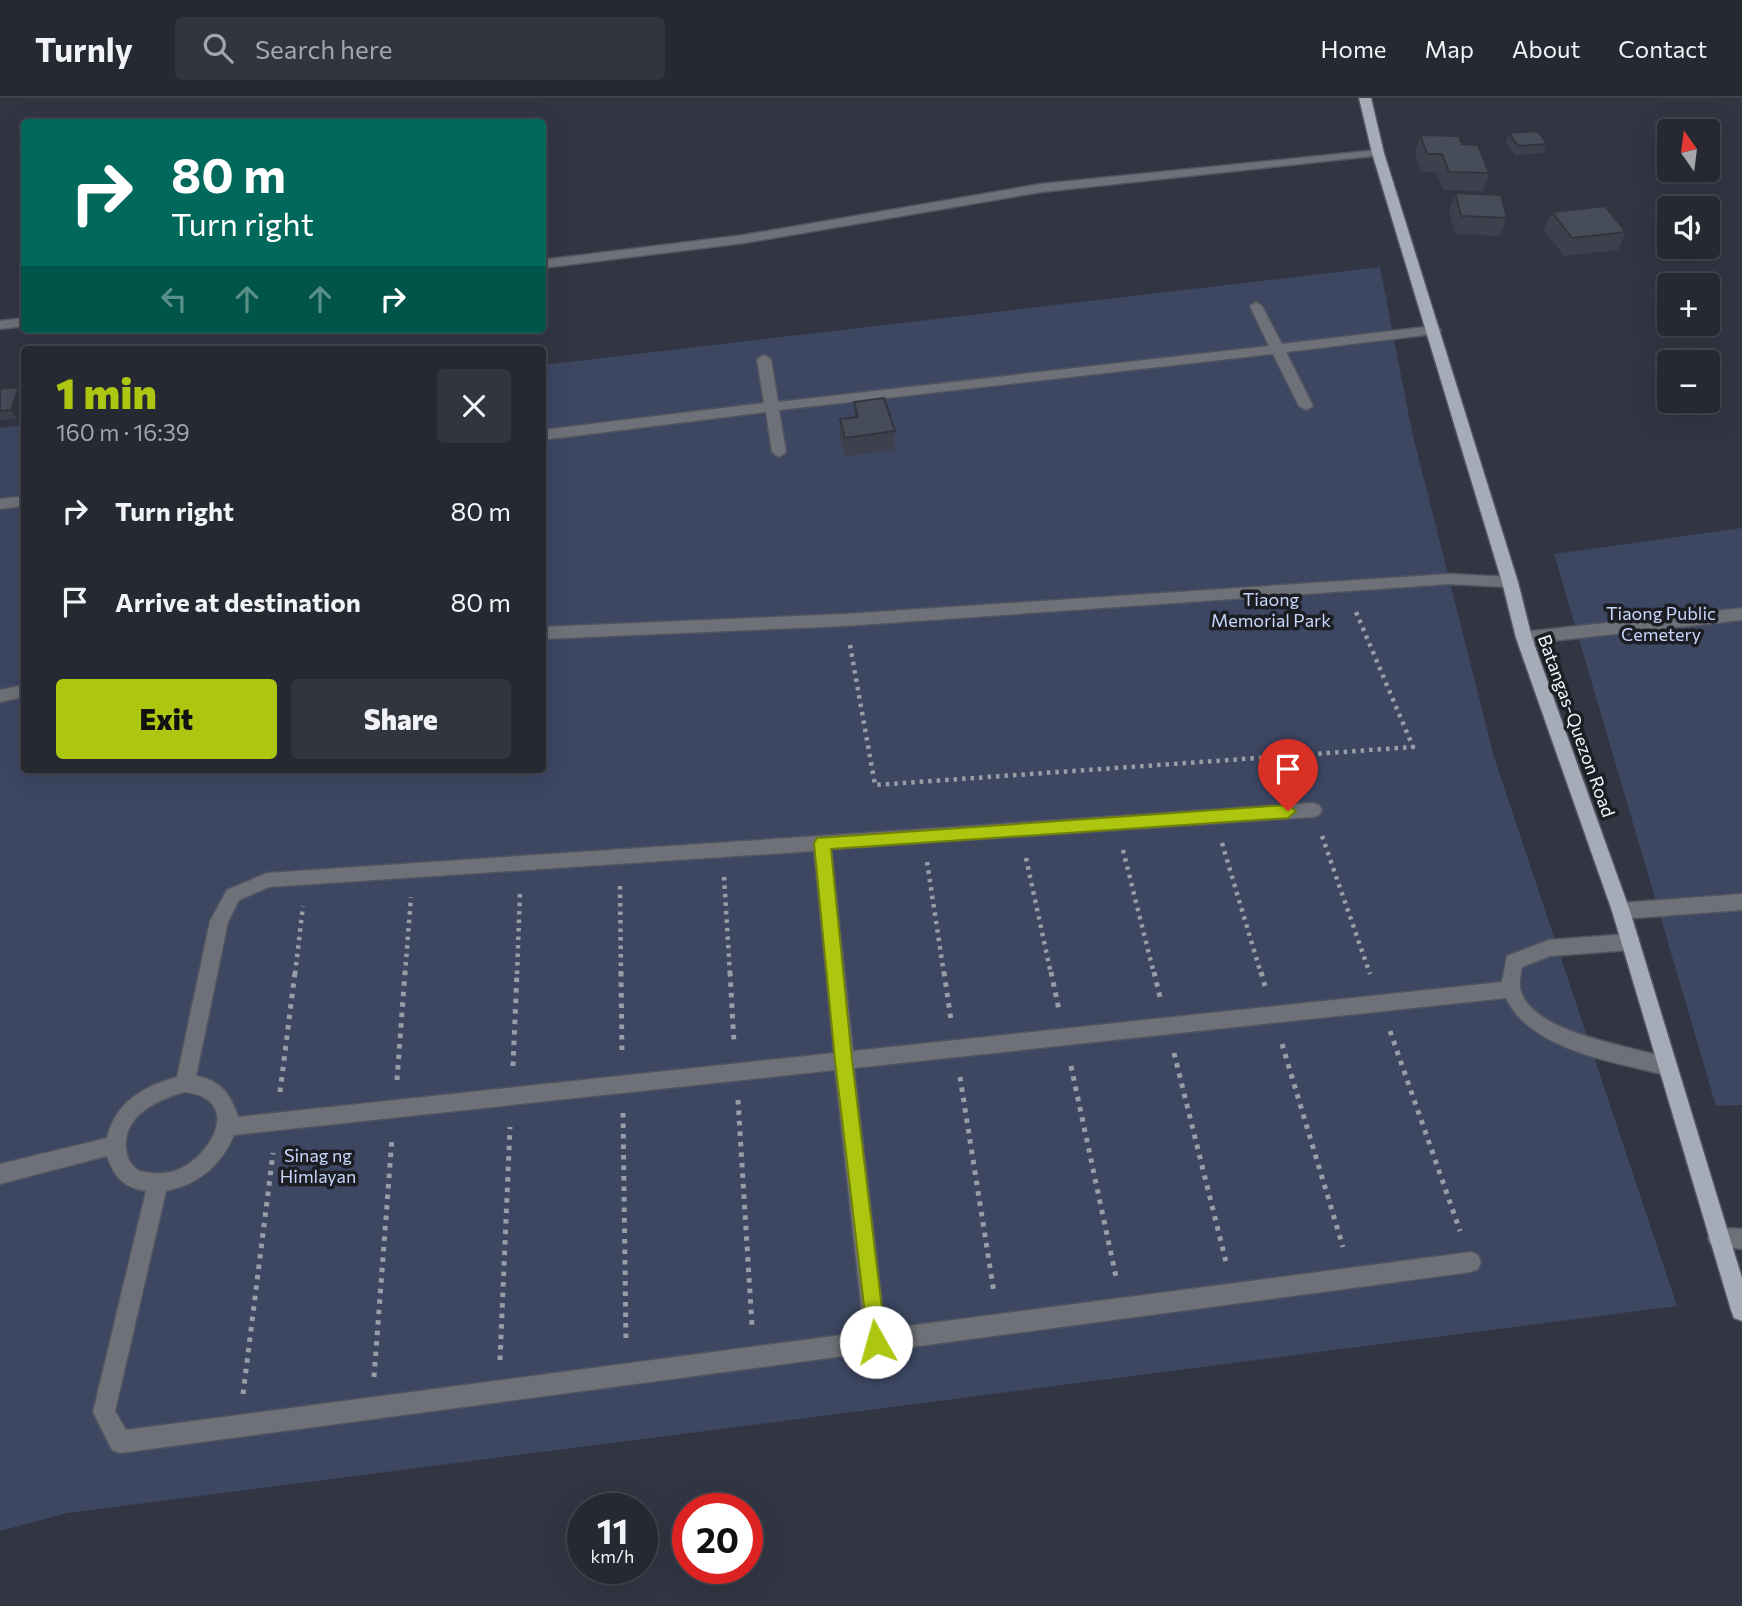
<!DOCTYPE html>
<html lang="en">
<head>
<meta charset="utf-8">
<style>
	body { margin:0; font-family:Commissioner,sans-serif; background:#32343e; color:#f1f3f6; height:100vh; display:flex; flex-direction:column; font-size:26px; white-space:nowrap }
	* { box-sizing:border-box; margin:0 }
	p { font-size:23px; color:#a4a6ac }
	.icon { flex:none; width:38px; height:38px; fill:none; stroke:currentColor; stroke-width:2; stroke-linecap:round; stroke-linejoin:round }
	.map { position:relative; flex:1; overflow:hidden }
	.drawer { position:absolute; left:21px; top:248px; width:525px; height:427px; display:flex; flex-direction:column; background:#262832; border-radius:7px; box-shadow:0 7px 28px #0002,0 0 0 2px #42444d }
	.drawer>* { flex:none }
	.banner { position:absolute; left:21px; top:21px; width:525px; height:214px; border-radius:7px; box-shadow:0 7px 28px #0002,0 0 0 2px #42444d; background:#00695c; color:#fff; overflow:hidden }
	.needle { width:46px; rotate:346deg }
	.buttons { position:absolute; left:1657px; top:21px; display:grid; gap:14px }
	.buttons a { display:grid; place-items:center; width:63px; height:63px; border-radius:7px; background:#262832; box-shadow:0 7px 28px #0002,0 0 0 2px #42444d; font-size:35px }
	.speed { position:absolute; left:567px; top:1395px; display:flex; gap:14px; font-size:35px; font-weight:700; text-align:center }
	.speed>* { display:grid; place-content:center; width:91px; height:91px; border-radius:50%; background:#262832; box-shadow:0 7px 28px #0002,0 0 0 2px #42444d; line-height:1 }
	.speed small { font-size:18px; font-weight:400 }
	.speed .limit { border:10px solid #d22; background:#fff; color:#111 }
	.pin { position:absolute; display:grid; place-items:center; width:60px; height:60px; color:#fff; margin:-72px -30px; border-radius:50% 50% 50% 0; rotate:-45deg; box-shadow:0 0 7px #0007 }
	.pin .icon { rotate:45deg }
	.me { position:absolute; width:77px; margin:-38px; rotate:353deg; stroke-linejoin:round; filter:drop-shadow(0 0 5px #0008) }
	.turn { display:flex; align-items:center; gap:24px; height:147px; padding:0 35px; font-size:32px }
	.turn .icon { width:91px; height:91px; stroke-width:2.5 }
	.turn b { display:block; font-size:49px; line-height:60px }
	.lanes { display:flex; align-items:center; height:66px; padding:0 35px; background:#0003; justify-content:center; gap:35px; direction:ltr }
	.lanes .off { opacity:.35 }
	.round { display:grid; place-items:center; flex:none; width:74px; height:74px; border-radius:7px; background:#32343e }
	.headline { display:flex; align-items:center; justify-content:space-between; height:119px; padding:0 35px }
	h1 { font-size:42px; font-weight:800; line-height:52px; color:#adc610 }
	.action { display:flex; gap:14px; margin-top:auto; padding:14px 35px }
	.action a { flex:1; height:80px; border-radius:7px; background:#adc610; color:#111; font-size:28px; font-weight:800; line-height:80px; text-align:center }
	.action a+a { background:#32343e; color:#f1f3f6 }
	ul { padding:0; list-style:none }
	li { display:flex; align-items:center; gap:21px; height:91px; padding:0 35px }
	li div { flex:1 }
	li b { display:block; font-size:26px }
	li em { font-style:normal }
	header { display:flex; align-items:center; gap:42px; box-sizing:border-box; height:98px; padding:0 35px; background:#262832; border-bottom:2px solid #42444d }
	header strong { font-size:33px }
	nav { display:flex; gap:38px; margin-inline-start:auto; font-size:24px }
	.search { width:490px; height:63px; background:#32343e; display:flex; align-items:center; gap:18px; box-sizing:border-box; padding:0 24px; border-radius:7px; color:#a4a6ac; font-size:26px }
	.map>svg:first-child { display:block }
	.green { fill:#3d4762 }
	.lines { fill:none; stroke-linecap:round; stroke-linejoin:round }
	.minor-casing { stroke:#515561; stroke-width:3 }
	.major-casing { stroke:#515561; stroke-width:3 }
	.path-far1 { stroke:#999da7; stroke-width:4.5; stroke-dasharray:3.5 5; stroke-linecap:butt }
	.path { stroke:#999da7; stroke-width:5; stroke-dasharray:4.5 6; stroke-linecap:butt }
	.minor { fill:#6f7178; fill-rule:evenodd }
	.major { fill:#a6abb8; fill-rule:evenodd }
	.wall { fill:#3d414d }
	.shaded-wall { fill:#32353e }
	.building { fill:#474c59; stroke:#32353e; stroke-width:2 }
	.route { fill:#adc610; stroke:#70810a; stroke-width:2 }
	.labels { text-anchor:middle; stroke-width:7; stroke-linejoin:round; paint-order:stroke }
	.park-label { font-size:18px; fill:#c7d6fb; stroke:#1c1e24 }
	.street-label { font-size:18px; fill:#f1f5fd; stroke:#1c1e24 }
</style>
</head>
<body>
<header>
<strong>Turnly</strong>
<div class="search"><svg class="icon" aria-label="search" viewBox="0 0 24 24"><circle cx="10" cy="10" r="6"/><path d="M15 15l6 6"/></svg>Search here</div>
<nav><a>Home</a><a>Map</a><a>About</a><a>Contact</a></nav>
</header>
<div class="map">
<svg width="1742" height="1508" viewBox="0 0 1742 1508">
	<rect width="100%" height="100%" fill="#323643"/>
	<path class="green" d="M1380,169L1412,334L1494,659L1677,1208L67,1415L0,1433V330L24,327V672H542L543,267Z
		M1742,430V1007L1716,1008L1554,456Z"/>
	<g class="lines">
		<g class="minor-casing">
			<path id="minor" d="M1378,52L1384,55L1382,57L1041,94L744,145L542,170V162L744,137L1041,86Z
				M1256,204L1262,208L1282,246L1434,228L1441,232L1434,236L1286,254L1313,308L1306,312L1299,308L1273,256L779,312L786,354L779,359L772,354L766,314L542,342V332L764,305L757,261L764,257L771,261L778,304L1269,248L1250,208Z
				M24,220V228L0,231V223Z
				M24,398V408L0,411V401Z
				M1449,476L1510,479L1518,484L1510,489L1449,486L845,528L542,541V529L845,516Z
				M1742,510V522L1524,546L1516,540L1524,534Z
				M24,587V599L0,604V592Z
				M1313,705L1319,707L1322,712L1319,717L1313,719L831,751L853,953L1502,884L1507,858L1549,842L1629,836L1635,838L1638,844L1635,850L1629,852L1550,858L1522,869C1521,875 1519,884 1520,890C1530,937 1636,948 1673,962L1676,968L1673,974L1666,977C1615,964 1530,952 1506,900L854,970L885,1231L1471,1154L1478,1157L1481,1164L1478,1171L1471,1174L120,1355L112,1352L93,1314L146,1093C124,1090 114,1079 107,1058L0,1086V1066L107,1040C115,1004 144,988 177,979L210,823L227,792L267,775ZM814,753L834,955L238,1019C231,996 220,982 196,978L228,824L239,802L269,789ZM835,972L864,1234L126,1332L115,1313L166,1093C199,1086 221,1068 234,1037ZM185,994C242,1001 213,1057 177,1072C164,1077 152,1075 139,1073C130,1066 127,1061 126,1050C123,1017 159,1001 185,994Z
				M1742,796V812L1621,821L1615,818L1612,813L1615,808L1621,805Z
				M1718,1130L1742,1131V1151L1711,1147L1708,1140L1711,1133Z"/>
		</g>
		<g class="major-casing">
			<path id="major" d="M1359,0H1371L1384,55L1518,484L1532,540L1630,813L1742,1180V1223L1734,1220L1731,1212L1612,813L1516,540L1502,484L1372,55Z"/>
		</g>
		<path class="path-far1" d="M850,547L875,687L1413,649L1356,514
			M1322,738L1370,876
			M1222,745L1261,876
			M1123,752L1154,876
			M1026,760L1051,876
			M927,764L944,876
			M724,779L730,876
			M620,788L621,876
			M295,876L303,808
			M405,876L411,799
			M517,876L520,795"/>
		<path class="path" d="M621,874L622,957
			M730,874L734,945
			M944,874L951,922
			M1051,874L1059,912
			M1154,874L1160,899
			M1261,874L1265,888
			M1390,933L1460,1133
			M1282,946L1343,1149
			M1174,955L1226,1164
			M513,968L517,874
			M1071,968L1116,1179
			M960,979L994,1195
			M397,982L405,874
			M280,994L295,874
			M738,1002L752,1228
			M623,1015L626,1244
			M500,1262L510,1029
			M374,1279L392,1040
			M243,1296L273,1055"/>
		<use href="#minor" class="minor"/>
		<use href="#major" class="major"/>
	</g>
	<path class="wall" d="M1509,35L1547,46L1544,55L1515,57L1506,44Z
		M1420,37L1462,46L1489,75L1483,93L1443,92L1436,74H1421L1415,55Z
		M1455,95L1507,120L1500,138L1455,136L1449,113Z
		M1552,114L1626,134L1618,152L1564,158L1544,132Z
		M19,289L24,298L17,321L0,322V291Z
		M854,304L895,333L894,352L845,358L840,340V321L854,320Z"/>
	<path class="shaded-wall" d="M19,289L24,299L17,321L11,312Z"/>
	<path class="building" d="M1538,33L1547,46L1518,48L1509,35Z
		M1420,37L1459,38L1462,46L1478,47L1489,75L1449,74L1442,56H1427Z
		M1455,95L1501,97L1507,120L1461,118Z
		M1605,108L1626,134L1572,140L1552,114Z
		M19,289L11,312L0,313V291Z
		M884,300L895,333L845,340L840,321L858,319L854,304Z"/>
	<path class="route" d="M1288,707L1296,713L1288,720L831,751L852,962L886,1244L883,1250L876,1253L869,1250L835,962L814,745L817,740Z"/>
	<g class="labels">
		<g class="park-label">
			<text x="1271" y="508">Tiaong<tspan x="1271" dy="21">Memorial Park</tspan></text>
			<text x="1661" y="522">Tiaong Public<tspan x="1661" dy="21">Cemetery</tspan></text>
			<text x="318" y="1064">Sinag ng<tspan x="318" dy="21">Himlayan</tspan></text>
		</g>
		<g class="street-label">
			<text transform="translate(1576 628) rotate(70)" y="6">Batangas-Quezon Road</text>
		</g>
	</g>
</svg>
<div class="buttons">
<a><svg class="needle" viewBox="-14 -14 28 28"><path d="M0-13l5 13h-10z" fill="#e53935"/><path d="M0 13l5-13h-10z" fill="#a4a6ac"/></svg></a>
<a><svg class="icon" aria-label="sound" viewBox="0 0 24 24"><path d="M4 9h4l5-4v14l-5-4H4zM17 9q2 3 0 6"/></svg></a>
<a>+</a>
<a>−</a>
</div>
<div class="speed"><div>11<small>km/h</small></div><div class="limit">20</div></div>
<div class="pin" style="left:1288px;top:713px;background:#d93025"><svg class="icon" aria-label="arrive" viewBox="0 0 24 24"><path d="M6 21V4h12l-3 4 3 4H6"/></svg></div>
<svg class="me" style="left:876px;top:1244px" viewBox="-20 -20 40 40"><circle r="19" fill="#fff"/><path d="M0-13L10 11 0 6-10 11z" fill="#adc610"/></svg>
<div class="banner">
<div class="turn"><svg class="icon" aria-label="right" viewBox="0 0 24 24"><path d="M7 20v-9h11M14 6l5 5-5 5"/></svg><div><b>80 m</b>Turn right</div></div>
<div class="lanes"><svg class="icon off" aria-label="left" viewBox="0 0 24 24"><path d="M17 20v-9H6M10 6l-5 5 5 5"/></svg><svg class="icon off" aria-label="ahead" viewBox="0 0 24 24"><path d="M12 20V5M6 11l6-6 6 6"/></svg><svg class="icon off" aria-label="ahead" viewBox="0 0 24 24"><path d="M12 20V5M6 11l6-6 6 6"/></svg><svg class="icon" aria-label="right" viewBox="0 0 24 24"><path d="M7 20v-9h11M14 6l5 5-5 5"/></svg></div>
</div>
<section class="drawer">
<div class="headline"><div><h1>1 min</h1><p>160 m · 16:39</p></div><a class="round"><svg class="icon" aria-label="close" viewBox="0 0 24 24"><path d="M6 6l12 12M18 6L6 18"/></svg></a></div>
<ul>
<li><svg class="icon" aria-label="right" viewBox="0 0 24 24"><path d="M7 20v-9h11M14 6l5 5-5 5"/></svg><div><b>Turn right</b></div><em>80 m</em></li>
<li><svg class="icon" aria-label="arrive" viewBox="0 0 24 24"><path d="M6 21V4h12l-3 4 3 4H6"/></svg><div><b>Arrive at destination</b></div><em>80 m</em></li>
</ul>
<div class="action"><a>Exit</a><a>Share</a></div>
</section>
</div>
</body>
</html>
